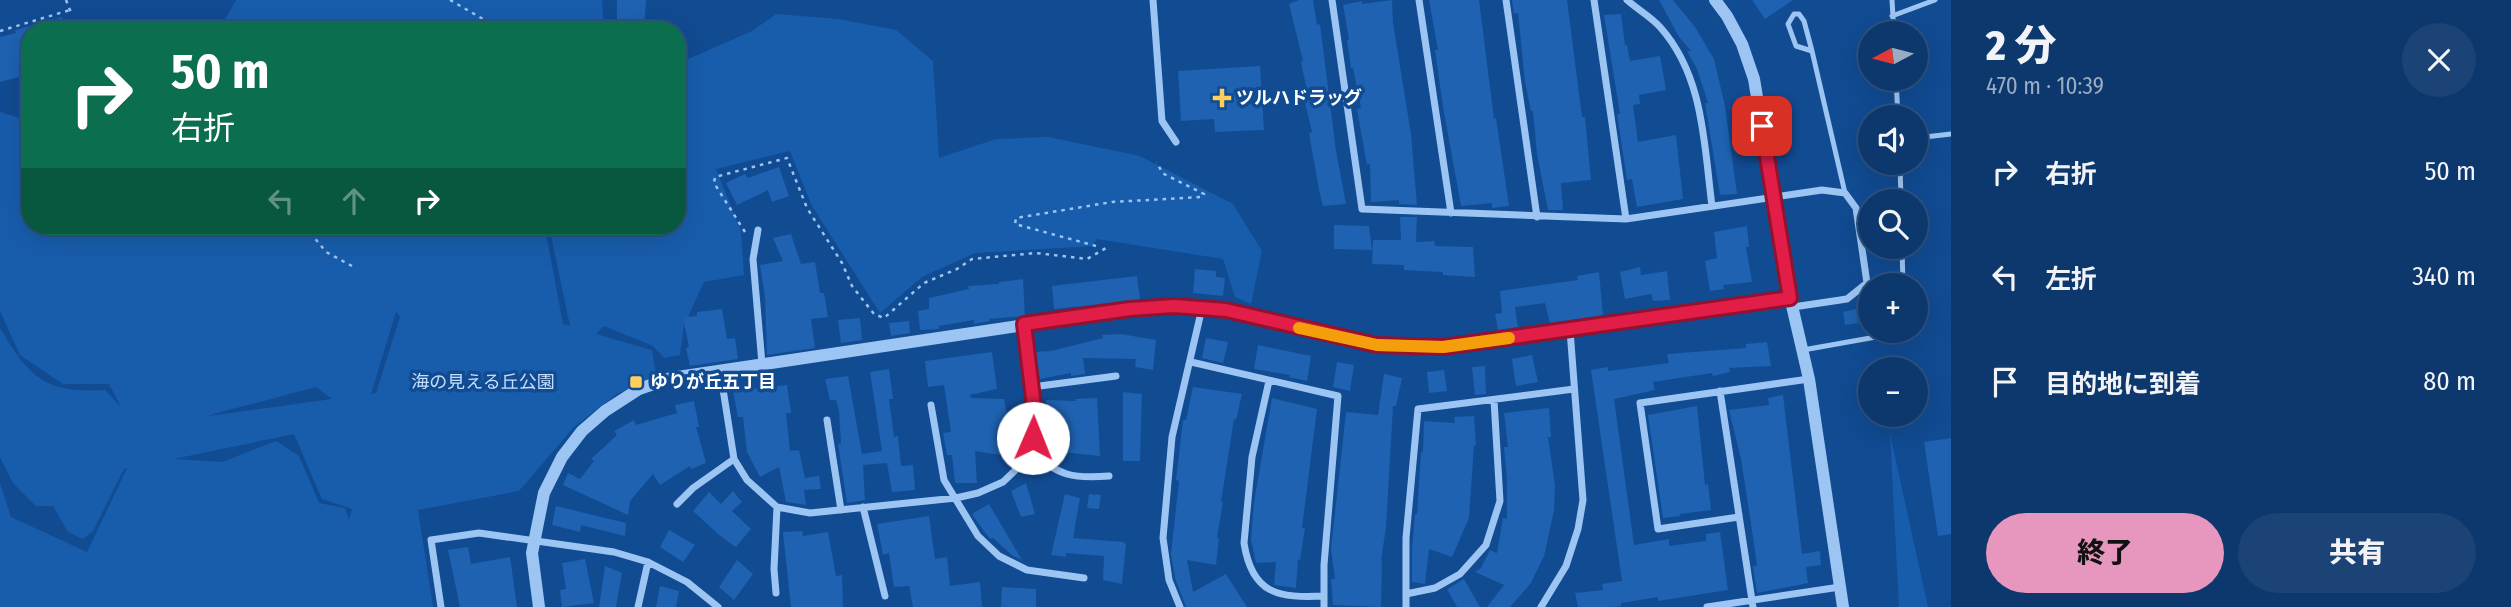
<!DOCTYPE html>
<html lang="ja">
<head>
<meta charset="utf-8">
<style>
	body { margin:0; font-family:"Fira Sans Condensed","Noto Sans JP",sans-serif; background:#1b4376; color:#f1f3f6; height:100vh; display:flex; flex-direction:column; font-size:26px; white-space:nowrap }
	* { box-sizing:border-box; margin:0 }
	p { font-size:23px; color:#9aacc2 }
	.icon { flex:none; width:38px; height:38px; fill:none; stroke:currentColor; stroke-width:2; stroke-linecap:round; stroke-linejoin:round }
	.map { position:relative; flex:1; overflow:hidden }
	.panel { display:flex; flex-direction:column; background:#0d386e; width:560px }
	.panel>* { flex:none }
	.guide { position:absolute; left:21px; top:21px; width:665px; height:214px; border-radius:28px; box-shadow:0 7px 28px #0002,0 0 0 2px #2d5281; background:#0b6e4f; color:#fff; overflow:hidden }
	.needle { width:46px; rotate:263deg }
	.buttons { position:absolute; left:1858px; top:21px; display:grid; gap:14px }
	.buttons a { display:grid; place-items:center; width:70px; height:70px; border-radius:50%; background:#0d386e; box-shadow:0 7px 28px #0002,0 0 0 2px #2d5281; font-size:35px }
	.pin { position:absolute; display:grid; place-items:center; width:60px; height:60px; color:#fff; margin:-30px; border-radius:14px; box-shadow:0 4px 10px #0006 }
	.me { position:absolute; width:77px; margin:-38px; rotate:1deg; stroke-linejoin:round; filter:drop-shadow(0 0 5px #0008) }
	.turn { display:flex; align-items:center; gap:24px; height:147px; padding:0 35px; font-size:32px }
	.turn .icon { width:91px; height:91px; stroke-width:2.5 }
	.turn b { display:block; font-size:49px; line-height:60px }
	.lanes { display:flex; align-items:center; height:66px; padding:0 35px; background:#0003; justify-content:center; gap:35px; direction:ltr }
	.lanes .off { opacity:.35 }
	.round { display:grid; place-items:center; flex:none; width:74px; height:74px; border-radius:37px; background:#1b4376 }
	.head { display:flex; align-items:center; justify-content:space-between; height:119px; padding:0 35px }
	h1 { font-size:42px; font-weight:800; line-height:52px }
	.cta { display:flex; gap:14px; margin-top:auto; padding:14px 35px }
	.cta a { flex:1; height:80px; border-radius:42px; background:#e797bd; color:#111; font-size:28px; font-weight:800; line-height:80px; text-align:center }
	.cta a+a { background:#1b4376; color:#f1f3f6 }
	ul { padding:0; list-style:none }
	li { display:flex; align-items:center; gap:21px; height:105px; padding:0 35px }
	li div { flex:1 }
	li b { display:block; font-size:26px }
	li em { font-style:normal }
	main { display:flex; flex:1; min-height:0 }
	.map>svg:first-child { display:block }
	.green { fill:#185dac; fill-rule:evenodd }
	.building { fill:#1e62b1 }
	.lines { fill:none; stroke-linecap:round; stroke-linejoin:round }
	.path { stroke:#9dc5f3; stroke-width:2.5; stroke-dasharray:3.5 5; stroke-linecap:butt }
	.service { stroke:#9dc5f3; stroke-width:5 }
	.minor { stroke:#9dc5f3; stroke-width:7 }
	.tertiary { stroke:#9dc5f3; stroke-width:12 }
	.route-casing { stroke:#92132f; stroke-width:18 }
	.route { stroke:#e11d48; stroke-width:12 }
	.slow { stroke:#f59e0b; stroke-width:12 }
	.poi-dot { fill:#ffcf5e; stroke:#114b92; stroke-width:2.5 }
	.labels { text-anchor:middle; stroke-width:7; stroke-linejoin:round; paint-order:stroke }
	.poi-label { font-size:18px; font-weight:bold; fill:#fff; stroke:#114b92; text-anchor:start }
	.park-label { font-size:18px; fill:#c4dffd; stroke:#114b92 }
</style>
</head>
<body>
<main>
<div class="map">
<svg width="1951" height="607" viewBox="0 0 1951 607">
	<rect width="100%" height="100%" fill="#114b92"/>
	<path class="green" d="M236,0H602L604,30H219Z
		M776,14L838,19L896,30L933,61L939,158L996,139L1048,137L1140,156L1233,204L1262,251L1251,304L1235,297L1223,259L1097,239L1092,246L975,253L922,277L880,313L812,206L790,151L716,169L741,231L744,275L704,282L684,325L680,355L664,358L653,346L604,326L596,334L652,350L656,375L617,394L574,427L519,491L418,510L433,607H0V483L11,517L87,552L127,468L124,469L93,531L83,539L68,532L53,506H36L13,483L0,457V328C29,377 45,394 105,390L121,407L109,384H63L20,355L0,311V112L30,121V226H542L545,228L563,324L570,326L549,226H677V64L752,31ZM396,312L400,317L376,393L371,394ZM316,387L332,399L209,416L210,415ZM294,434L322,499L352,509L349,520L345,508L319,503L299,456L276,441L222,462L174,459Z
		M1890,434L1928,607H1899Z"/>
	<path class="building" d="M617,0H646L644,30H617Z
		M1299,0H1313L1317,25L1320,24L1336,151L1346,204L1323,206L1319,190L1309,133L1312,132L1305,102L1309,100L1301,62L1303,61L1289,4Z
		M1392,0L1393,23L1411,134L1417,205L1399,204V200L1371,202L1370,164L1367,165L1361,132L1357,109L1361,108L1353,68H1351L1347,40L1349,39L1343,5L1362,1V4Z
		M1429,0H1479L1494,119L1496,118L1509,206L1492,208V203L1461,206L1443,107L1435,50H1438Z
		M1512,0H1567L1582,117H1585L1591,180L1561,183L1563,210H1548L1537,154L1533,111H1531L1525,82L1518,13L1514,14Z
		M1659,0H1673L1695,27L1714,59L1725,106L1737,194L1720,195L1705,103H1708L1697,69L1687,51H1691L1679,37Z
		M1752,0H1793L1765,19Z
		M1621,14L1625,45H1627L1630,61L1660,56L1666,90L1639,95L1640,104L1633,105L1638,142L1676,135L1683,199L1637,207L1632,179L1627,180L1617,114H1620L1604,15Z
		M62,17L66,30H30V74L0,82V37L16,33L15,30Z
		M1260,66L1264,130L1215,132L1214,119L1181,121L1178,71Z
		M779,167L789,196L772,202L768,190L737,205L726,183L745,174L748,178Z
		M1400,217H1417L1416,242L1434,241L1435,246L1473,247L1475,277L1443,275V272L1404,270V265L1372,264L1373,240H1401Z
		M1334,225L1369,226L1372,250L1334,249Z
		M1747,226L1749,247H1746L1752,282L1723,285L1724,289L1710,291L1705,261L1717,258L1714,232Z
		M791,234L801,264L815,262L820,293H824L828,317L811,319L815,348L767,355L765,298L760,265L783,261L773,238Z
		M1640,267L1641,275L1667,271L1670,300L1653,301L1651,294L1625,299L1620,272Z
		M1195,269L1216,271V277L1225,278L1223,296L1193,293Z
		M1599,272L1603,315L1550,323L1545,303L1515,307L1518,327L1498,330L1495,314L1502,313L1500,291L1578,280L1577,276Z
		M1137,276L1140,300L1054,309L1052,286Z
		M1023,279L1025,316L989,319L990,321L974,324V320L939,326V329L920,330L918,311L929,309V298L969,289L968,286L999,284V282Z
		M722,309L727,339L735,338L738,359L690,366L686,348L689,347L683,317L697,316V312Z
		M1856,309L1858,323L1845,325L1843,312Z
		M860,318L862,340L841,343L838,320Z
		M909,321L910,333L891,336L889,323Z
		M1121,334L1156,340L1153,370L1135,367L1136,359L1083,358L1085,374L1071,376V373L1040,379L1033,352L1051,351L1103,338L1102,335Z
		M1206,338L1228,342L1223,363L1202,358Z
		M1767,342L1771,366L1729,368L1730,372L1713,376L1712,373L1653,382L1655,390L1614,399L1634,545L1669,539V546L1706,541V534L1720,532L1728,590L1658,601V597L1621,603V606L1613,607H1578L1575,593L1603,590L1602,584L1622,581L1591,370L1608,367V371L1669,363L1667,354L1746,348V344Z
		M1258,345L1311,356L1307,381L1289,377L1290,375L1254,369Z
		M992,352L997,389L970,395L971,398L1004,399L1007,414L1000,455L975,451L977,483H955L952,455H947L943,433L951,432L944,385L928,387L925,361Z
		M1532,355L1538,382L1516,386L1512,359Z
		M1337,362L1354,365L1350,391L1333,387Z
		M1485,366L1486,394L1475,395L1472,367Z
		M889,369L893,399H889L894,437L898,436L901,466L913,465L915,490L892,492L887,463L863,465L865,500L847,503L838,444L841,443L839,411L836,400H830L825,379L848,376L862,454L882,451L870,372Z
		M1444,370L1447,391L1429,393L1427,372Z
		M1384,374L1402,378L1396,406H1393L1386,527L1381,561H1382L1381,607L1333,605L1331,579H1335L1331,549L1346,412L1378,415Z
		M787,385L791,413H786L790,451L799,450L805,478L819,476L821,489L804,490L806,505L786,502L779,467L760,477L747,452L743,417H738L733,391Z
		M1193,387L1242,394L1236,420L1234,419L1221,502H1223L1217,538H1219L1216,565L1187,560L1193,592L1226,574L1247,607H1186L1175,578L1171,554L1179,481L1176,480L1183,420H1186Z
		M1123,392L1142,394L1140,461H1123Z
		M1783,395L1802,554L1820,551L1821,565L1806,567L1808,583L1757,593L1753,566H1757L1753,537L1741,459L1729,410L1769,405L1768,398Z
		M1097,398L1100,456L1061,452V460L1048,458L1042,455L1043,428H1048L1046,400L1076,401L1075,399Z
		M1272,398L1317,409L1302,528H1305L1300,560L1298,559L1296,588L1274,585L1276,562L1256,563L1251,540L1254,502Z
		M694,401L699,427H696L706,463L691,469L690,466L660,485L653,474L630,501L628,515L563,485L568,473L580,479L594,461L591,459L617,435L614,431L634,420L636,425L677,413L675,405Z
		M1697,406L1705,485L1708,484L1711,510L1680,514V516L1663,518L1648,415Z
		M1549,408L1551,437H1548L1555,485L1554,511L1544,556L1531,583L1510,607H1487L1504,585L1475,572L1481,568L1490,550L1497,553L1503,518L1507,519V479L1504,447H1508L1504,413Z
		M1474,416L1476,445H1474L1469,518L1452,557L1429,549L1425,584L1412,582V549L1415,514H1417L1421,452H1423L1424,421L1455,423L1454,417Z
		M1951,438V534L1938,536L1924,442Z
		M1026,483L1035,514L1021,517L1011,491Z
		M733,491L742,502L732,511L751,529L736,547L719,535L693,511L709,492L721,504Z
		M1065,494L1080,498L1073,538L1123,542L1126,544L1122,584L1103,580L1104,556L1066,553V557L1051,555Z
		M1089,494L1101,495L1099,509L1087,508Z
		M989,504L1022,560L1013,556L993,538L990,539L973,516V513Z
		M556,506L626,523L625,536L581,525L580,532L552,525Z
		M929,516L935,559L947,557L950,586L980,582L982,607H913L909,586L894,587L889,553L883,555L877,524Z
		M669,530L695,545L683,562L660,547Z
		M802,531L803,536L828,532L836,576L842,575L843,607H791L783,532Z
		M468,547L471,564L510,557L517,607H460L448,550Z
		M585,559L594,603L562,607L560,590L566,589L562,563Z
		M737,560L753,574L734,600L719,587Z
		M605,566L622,573L616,607H599Z
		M1464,579L1480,607H1457L1447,589Z
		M660,586L679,591L676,607H656Z
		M1002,587L1036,589V607H1001Z"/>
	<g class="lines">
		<path class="path" d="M66,0L72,15
			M450,0L502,30
			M0,31L70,10
			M305,226L326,252L352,266
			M745,232L714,183L715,177L787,158L807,208L842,263L852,286L874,314L884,318L924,283L957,269L972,259L1036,253L1087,259L1106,248
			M1096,246L1015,224L1016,218L1112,202L1202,197L1204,194L1162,173L1157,162"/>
		<path class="service" d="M1892,0L1894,33
			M1892,16L1935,0
			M1812,51L1804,21L1799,14H1794L1788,24L1796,46L1812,51L1845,193
			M1896,79L1898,117
			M1916,138L1951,134
			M1900,163L1901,201
			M1902,247L1903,285
			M1803,350L1876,337L1887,331"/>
		<path class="minor" d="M1153,0L1162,121L1176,142
			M1332,0L1362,209L1626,219L1822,190L1845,193L1856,208L1867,283L1847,299L1793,307
			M1419,0L1451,213
			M1506,0L1537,217
			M1594,0L1626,219
			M1627,0C1637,9 1651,17 1660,27C1704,76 1704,145 1712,206
			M758,230L753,259L762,364
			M1191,362L1338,396L1324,565V607
			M720,370L734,459L747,480L777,507L810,513L956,498L978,493L1003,482L1029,457L1036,423L1024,325
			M1269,381L1252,457L1244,543C1252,595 1279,598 1324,596
			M1032,387L1116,376
			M1720,391L1753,607
			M931,405L944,480L978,536L999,556L1027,570L1084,578
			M827,420L841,510
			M1030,454C1062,475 1070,479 1109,476
			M677,504L693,488L734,459
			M863,507L885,596
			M1739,517L1658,529L1640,403L1809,379
			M776,593L774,569L777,507
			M1406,594L1435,588L1460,574L1486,545L1500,501L1494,400
			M441,607L431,540L479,533L614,552L648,562L687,582L718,607
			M638,607L648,562
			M1180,607L1169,580L1163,538L1172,437L1202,308
			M1406,607V538L1418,409L1574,389
			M1541,607L1566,566L1578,529L1583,500L1570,330
			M1707,607L1840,587"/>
		<path class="tertiary" d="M1715,0L1727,16L1742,44L1754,79L1790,297L1809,379L1843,607
			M539,607L532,553L544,493L562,457L582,431L605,411L639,389L671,378L1131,309L1174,306L1226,310L1377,345L1443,347L1790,297"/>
	</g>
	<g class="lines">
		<g class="route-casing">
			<path id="route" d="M1033,438L1036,423L1024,324L1130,309L1174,306L1226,310L1377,345L1443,347L1790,298L1762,126"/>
		</g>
		<use href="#route" class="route"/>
		<path class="slow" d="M1299,328L1377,345L1443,347L1509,338"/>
	</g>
	<g class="poi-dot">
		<path d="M1218.5 87.5h7v7h7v7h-7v7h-7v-7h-7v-7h7z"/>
		<rect x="629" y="375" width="14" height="14" rx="3.5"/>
	</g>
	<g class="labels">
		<g class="poi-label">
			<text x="1236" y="104">ツルハドラッグ</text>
			<text x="650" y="388">ゆりが丘五丁目</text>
		</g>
		<g class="park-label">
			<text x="483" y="388">海の見える丘公園</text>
		</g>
	</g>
</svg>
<div class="buttons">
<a><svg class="needle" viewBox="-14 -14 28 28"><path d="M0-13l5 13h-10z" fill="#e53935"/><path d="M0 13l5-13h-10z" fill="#9aacc2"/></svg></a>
<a><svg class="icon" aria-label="sound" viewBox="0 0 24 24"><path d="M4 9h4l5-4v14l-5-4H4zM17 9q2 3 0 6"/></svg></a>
<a><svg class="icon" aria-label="search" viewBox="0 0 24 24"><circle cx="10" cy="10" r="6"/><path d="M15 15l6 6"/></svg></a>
<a>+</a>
<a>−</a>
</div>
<div class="pin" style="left:1762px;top:126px;background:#d93025"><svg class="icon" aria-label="arrive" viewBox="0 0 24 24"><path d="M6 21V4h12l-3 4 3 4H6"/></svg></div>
<svg class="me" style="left:1033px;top:438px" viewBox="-20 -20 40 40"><circle r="19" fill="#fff"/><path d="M0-13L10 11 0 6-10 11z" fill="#e11d48"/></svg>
<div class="guide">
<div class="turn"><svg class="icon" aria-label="right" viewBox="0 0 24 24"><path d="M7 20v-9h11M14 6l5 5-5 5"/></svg><div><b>50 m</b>右折</div></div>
<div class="lanes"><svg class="icon off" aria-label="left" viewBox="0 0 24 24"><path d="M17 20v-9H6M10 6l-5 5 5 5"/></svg><svg class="icon off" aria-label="ahead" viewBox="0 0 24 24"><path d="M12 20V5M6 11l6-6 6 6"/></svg><svg class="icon" aria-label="right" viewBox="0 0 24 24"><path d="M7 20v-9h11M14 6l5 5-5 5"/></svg></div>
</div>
</div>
<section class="panel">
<div class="head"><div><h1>2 分</h1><p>470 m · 10:39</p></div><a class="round"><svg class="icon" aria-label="close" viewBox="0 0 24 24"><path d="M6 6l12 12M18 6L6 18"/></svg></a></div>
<ul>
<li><svg class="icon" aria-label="right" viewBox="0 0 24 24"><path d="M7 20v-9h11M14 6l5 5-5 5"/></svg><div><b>右折</b></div><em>50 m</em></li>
<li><svg class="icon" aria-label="left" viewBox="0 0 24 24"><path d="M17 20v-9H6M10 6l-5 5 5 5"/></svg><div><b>左折</b></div><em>340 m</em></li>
<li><svg class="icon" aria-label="arrive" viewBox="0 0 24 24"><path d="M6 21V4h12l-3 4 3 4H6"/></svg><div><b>目的地に到着</b></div><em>80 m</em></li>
</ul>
<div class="cta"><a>終了</a><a>共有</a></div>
</section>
</main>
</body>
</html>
